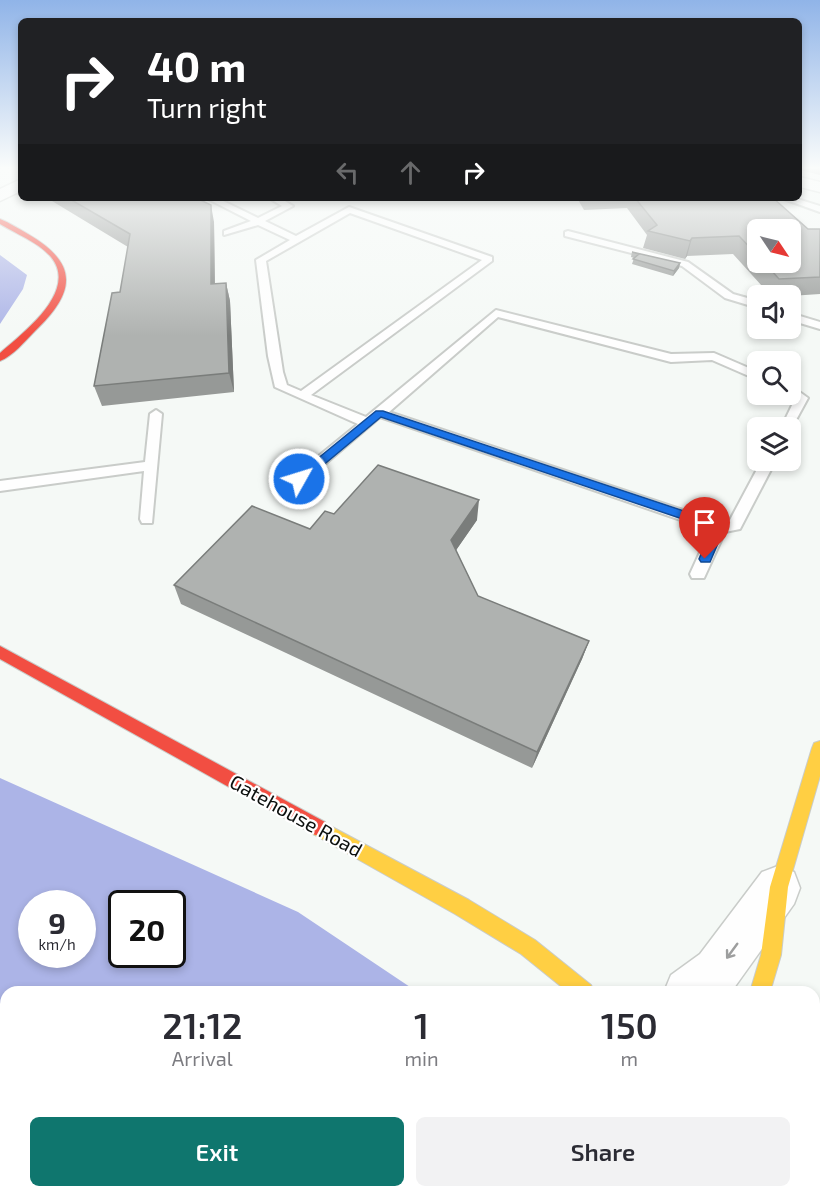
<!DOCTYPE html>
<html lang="en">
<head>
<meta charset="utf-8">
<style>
	body { margin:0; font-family:"Exo 2",sans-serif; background:#f2f2f3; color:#2b2b33; height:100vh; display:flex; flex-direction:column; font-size:22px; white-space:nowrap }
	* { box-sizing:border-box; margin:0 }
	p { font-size:20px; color:#7c7c81 }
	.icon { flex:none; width:33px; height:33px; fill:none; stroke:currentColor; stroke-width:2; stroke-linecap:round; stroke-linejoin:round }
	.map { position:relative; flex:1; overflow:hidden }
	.sheet { position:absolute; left:0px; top:986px; width:820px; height:212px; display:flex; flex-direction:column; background:#fff; border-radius:18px 18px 0 0; box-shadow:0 3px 9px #0003 }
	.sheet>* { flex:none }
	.top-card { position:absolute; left:18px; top:18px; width:784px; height:183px; border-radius:9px; box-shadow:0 3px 9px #0003; background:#202124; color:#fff; overflow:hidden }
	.needle { width:39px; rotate:125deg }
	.buttons { position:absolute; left:747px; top:219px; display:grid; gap:12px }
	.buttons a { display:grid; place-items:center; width:54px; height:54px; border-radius:9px; background:#fff; box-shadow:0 3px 9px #0003; font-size:30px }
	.speed { position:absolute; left:18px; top:890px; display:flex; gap:12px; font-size:30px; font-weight:700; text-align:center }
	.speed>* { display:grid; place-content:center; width:78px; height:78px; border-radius:50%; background:#fff; box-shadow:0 3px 9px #0003; line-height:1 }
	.speed small { font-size:15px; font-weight:400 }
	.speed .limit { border:3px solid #111; border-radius:9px; background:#fff; color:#111 }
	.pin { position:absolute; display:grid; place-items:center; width:51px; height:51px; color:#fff; margin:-62px -26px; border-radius:50% 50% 50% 0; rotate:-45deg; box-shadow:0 0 6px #0007 }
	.pin .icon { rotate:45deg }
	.me { position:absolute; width:66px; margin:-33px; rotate:51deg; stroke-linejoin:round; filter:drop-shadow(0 0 4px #0008) }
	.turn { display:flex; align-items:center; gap:21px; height:126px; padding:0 30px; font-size:27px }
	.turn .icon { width:78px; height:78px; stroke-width:2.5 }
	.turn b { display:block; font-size:42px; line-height:51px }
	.lanes { display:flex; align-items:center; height:57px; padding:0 30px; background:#0003; justify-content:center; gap:30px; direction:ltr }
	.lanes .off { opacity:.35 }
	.eta { display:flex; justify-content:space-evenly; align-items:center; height:102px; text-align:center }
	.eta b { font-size:36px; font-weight:600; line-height:42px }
	.action { display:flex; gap:12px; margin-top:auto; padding:12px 30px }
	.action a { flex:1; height:69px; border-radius:9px; background:#0f766e; color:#fff; font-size:24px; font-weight:600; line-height:69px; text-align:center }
	.action a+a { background:#f2f2f3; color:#2b2b33 }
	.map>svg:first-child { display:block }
	.water { fill:#acb4e7; fill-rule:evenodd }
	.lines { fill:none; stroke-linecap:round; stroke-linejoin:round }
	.lane-casing { stroke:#c9ccc9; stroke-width:4 }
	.street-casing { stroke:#c9ccc9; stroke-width:3 }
	.slow-casing { stroke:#c9ccc9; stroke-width:2 }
	.jam-casing { stroke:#c9ccc9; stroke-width:2 }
	.lane { fill:#fefefe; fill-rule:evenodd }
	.street { fill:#fefefe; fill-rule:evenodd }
	.slow { fill:#ffcf43; fill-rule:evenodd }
	.jam { fill:#f24e42; fill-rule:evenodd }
	.wall { fill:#969997; fill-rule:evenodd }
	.shaded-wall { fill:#7a7d7b }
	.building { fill:#afb2b0; stroke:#7a7d7b; stroke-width:1.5 }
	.oneway { stroke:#9d9e9e }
	.route { fill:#1a73e8; stroke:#114b97; stroke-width:1.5 }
	.labels { text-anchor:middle; stroke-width:4.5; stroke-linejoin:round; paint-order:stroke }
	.near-street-label { font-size:20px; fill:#0c0f0d; stroke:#fff }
</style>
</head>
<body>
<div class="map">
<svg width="820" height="1196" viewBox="0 0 820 1196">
	<rect width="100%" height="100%" fill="#f5f9f6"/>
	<path class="water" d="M0,255L27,275L23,289L0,324Z
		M0,778L298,912L416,991L6,992V1124L0,1136ZM32,903H82V954H32ZM122,903H172V954H122Z
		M44,1191H481L480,1196H43Z"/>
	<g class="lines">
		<g class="lane-casing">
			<path id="lane" d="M206,198H217L258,218L282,206L269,198H280L293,206L265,221L296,236L349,207L492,257V261L311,395L366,417L496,310L671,354L714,353L758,372V380L712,360L671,362L498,317L389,412L719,522L730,520L762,460H776L740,529L725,532L704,578H692L690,574L710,530L380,417L304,482H294L292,479L294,476L358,424L275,387L268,356L256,260L290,240L258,225L224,235V231L251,221ZM350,213L482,260L301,391L287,385L283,372L266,261Z
				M781,198H794L820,206V212Z
				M568,231L688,262L733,294L758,301V308L725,298L682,266L565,236V232Z
				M790,313L820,322V329L790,320Z
				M790,385L808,398L790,431V428H781L795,399L789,394Z
				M156,410L162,414L152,523H142L140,519L144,471L0,491V481L145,462L150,414Z
				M814,1006L820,1007V1031H814Z"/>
		</g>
		<g class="street-casing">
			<path id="street" d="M800,177L820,182V192L800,187Z
				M21,179V191L0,201V189Z
				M778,866L794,872L800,888L794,904L734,988L729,992H664L671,975L700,954L762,872Z
				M603,1191H659V1196H601Z"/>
		</g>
		<g class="slow-casing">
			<path id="slow" d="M820,741V776L788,887L781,955L770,992H750L761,955L770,887L812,748L814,743Z
				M319,820L469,900L535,940L591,985L594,992H568L521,954L455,914L313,834L310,828L313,822Z"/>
		</g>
		<g class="jam-casing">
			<path id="jam" d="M0,219C10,223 19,229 28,234C80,264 75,293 35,331C25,341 13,356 0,361V353C23,333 79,291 51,257C38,242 16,234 0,224Z
				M0,646L325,822L328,828L325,834L319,836L313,834L0,659Z"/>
		</g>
		<use href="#lane" class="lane"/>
		<use href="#street" class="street"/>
		<use href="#slow" class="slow"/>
		<use href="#jam" class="jam"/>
	</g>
	<path class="wall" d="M800,169H820V175L800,170Z
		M51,198H196L214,222L215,284L226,283L230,301L234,392L102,406L94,386L120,292L128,247L52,201Z
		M577,198H773L808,229H820V294L790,296H771L733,254L687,256L685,259L643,248L647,235L627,208L584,210ZM758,230L790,262H758Z
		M632,252L680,263L679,268L673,276L632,264L634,258L631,257Z
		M334,514L477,520L456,550L478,596L589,641L582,659L532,768L181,604L174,585L310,529Z
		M820,1100V1145L814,1133V1101Z"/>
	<path class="shaded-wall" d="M211,205L214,222L215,302L211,284Z
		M692,238L687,256L685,259L690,241Z
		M680,263L679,268L673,276L674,271Z
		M226,283L230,301L234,392L229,373Z
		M479,500L477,520L450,559L451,540Z
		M589,641L582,659L532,768L537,752Z"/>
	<path class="building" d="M68,198H196L211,205V284L226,283L229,373L94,386L112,293L120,292L130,234Z
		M635,198H773L808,229H820V277L779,279L764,262H790V230H758V256L739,236L692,238L690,241L648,231L657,225Z
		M632,252L680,263L674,271L633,259L639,254Z
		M378,465L479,500L451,540L478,596L589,641L537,752L174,585L252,506L310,529L325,511L334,514Z
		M820,1100V1116L814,1104V1102Z"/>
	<defs><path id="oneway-shaft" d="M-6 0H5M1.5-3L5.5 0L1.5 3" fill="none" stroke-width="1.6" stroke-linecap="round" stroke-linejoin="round" transform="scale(1.5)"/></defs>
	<use class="oneway" href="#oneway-shaft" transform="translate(732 951) rotate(126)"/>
	<linearGradient id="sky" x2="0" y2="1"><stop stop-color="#90b4e8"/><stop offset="0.5" stop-color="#fafcfb"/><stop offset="1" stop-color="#fafcfb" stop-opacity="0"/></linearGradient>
	<rect width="820" height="336" fill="url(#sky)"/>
	<path class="route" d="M376,411H383L723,524L725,527L710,562H701L699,559L712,529L381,417L303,482H295V477Z"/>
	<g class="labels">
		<g class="near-street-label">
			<text transform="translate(296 816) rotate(29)" y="7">Gatehouse Road</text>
		</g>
	</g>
</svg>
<div class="buttons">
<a><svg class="needle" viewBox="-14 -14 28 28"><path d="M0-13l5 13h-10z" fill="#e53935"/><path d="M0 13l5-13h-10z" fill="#7c7c81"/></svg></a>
<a><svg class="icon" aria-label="sound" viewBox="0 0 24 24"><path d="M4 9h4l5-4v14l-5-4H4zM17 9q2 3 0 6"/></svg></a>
<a><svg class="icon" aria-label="search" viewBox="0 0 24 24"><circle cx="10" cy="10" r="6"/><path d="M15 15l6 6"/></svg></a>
<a><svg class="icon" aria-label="layers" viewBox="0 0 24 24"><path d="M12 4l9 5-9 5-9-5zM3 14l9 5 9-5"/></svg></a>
</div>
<div class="speed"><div>9<small>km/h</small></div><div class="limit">20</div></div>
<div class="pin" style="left:705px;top:559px;background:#d93025"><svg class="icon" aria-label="arrive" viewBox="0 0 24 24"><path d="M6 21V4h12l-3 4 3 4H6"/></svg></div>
<svg class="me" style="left:299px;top:479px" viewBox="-20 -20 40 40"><circle r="17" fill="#1a73e8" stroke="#fff" stroke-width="3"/><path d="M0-11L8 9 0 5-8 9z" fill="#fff"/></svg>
<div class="top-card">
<div class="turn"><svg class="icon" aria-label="right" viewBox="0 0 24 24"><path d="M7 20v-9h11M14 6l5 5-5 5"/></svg><div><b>40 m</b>Turn right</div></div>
<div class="lanes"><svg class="icon off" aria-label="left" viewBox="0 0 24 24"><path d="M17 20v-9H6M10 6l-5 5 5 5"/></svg><svg class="icon off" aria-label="ahead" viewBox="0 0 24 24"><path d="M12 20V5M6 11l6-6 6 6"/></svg><svg class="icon" aria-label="right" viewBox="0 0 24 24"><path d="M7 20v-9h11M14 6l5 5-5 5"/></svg></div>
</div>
<section class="sheet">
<div class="eta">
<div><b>21:12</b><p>Arrival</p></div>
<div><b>1</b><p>min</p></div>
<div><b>150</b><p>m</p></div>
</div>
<div class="action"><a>Exit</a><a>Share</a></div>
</section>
</div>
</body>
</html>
